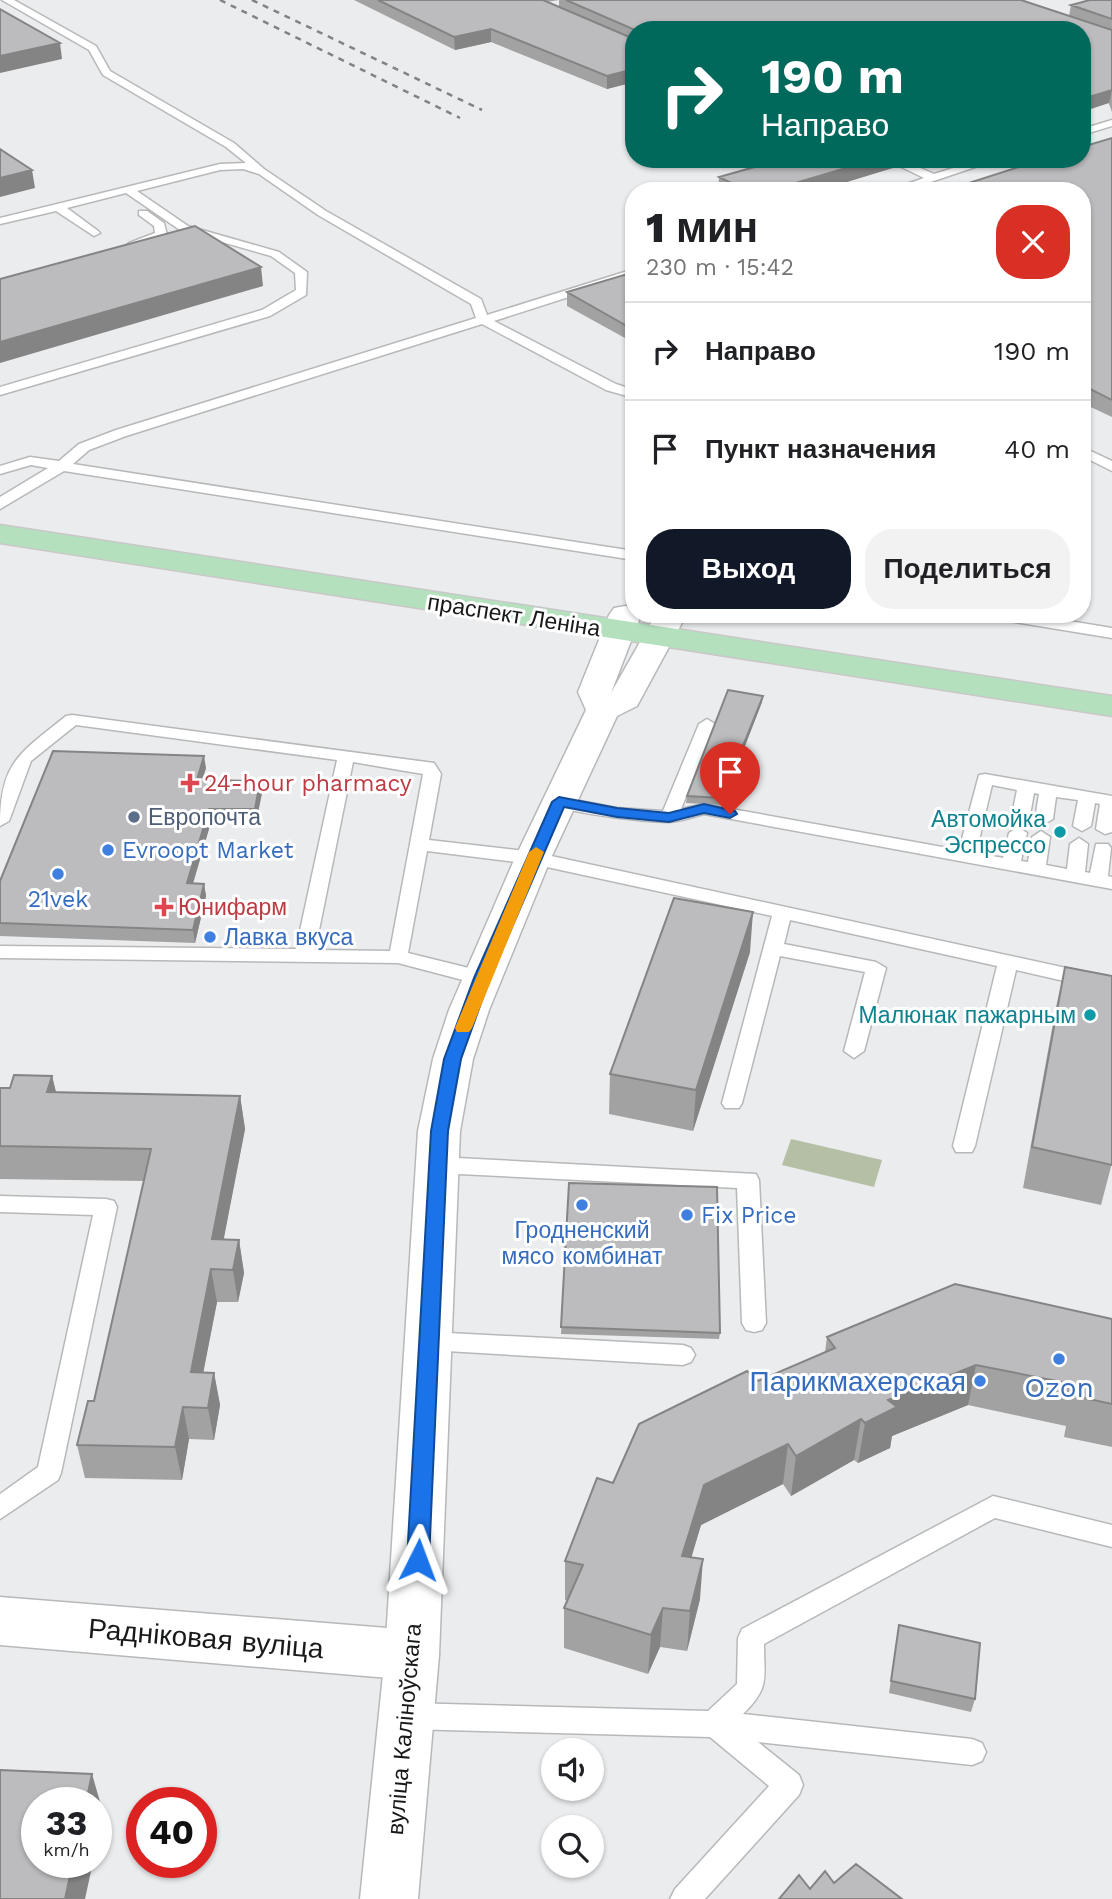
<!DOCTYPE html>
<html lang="ru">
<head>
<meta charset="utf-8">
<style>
	body { margin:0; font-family:"Work Sans",sans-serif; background:#f2f2f2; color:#202124; height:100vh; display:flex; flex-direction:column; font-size:26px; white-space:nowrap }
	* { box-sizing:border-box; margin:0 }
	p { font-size:23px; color:#757577 }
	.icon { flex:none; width:38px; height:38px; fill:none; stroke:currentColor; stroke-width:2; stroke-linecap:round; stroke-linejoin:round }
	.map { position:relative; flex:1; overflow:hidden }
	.side { position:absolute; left:625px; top:182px; width:466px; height:441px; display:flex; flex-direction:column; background:#fff; border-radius:28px; box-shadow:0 2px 5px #0004 }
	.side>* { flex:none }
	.hud { position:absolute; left:625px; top:21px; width:466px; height:147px; border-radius:28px; box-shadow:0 2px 5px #0004; background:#00695c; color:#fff; overflow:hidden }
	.fabs { position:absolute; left:541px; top:1738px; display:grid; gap:14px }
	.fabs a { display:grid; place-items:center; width:63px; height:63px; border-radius:50%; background:#fff; box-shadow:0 2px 5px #0004; font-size:35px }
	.speed { position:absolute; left:21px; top:1787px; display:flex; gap:14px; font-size:35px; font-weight:700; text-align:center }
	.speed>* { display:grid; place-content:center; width:91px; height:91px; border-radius:50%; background:#fff; box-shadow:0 2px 5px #0004; line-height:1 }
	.speed small { font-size:18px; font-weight:400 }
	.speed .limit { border:10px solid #d22; background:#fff; color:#111 }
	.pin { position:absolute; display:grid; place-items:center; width:60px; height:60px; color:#fff; margin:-72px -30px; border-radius:50% 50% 50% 0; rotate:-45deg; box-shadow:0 0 7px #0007 }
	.pin .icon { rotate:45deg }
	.me { position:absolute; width:77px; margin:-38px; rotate:3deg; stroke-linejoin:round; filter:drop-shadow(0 0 5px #0008) }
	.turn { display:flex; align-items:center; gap:24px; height:147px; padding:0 21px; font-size:32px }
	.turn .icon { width:91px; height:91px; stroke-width:2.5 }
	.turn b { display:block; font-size:49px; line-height:60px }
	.round { display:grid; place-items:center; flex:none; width:74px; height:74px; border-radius:28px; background:#f2f2f2 }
	.overview { display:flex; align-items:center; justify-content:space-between; height:119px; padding:0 21px }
	h1 { font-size:42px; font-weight:800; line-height:52px }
	.action { display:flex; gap:14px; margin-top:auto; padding:14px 21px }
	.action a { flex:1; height:80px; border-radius:28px; background:#111827; color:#fff; font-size:28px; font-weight:800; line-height:80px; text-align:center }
	.action a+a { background:#f2f2f2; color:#202124 }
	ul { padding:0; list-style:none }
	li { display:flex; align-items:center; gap:21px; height:98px; padding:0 21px; border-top:2px solid #e0e0e0 }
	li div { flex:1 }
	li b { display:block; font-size:26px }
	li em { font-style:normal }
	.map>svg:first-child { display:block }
	.green { fill:#b4bfa6 }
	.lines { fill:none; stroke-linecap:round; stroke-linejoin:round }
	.lane-casing { stroke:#b6b8b9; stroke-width:3 }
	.street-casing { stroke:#b6b8b9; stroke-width:3 }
	.secondary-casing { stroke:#b6b8b9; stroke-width:3 }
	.primary-casing { stroke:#c8c8c8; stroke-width:3 }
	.lane { fill:#fff; fill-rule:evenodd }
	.street { fill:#fff; fill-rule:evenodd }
	.secondary { fill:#fff; fill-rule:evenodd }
	.primary { fill:#b5e0be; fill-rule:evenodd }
	.rail { stroke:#818283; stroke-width:2.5; stroke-dasharray:6 6; stroke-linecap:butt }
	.wall { fill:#a2a2a3; fill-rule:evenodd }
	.shaded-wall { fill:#848485 }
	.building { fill:#bcbcbe; stroke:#848485; stroke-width:2 }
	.route { fill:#1a73e8; stroke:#114b97; stroke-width:2 }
	.slow { fill:#f59e0b }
	.health-dot { fill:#e0444e; stroke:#fff; stroke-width:2.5 }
	.service-dot { fill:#5c6f8a; stroke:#fff; stroke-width:2.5 }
	.culture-dot { fill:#0f9aa8; stroke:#fff; stroke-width:2.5 }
	.shop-dot { fill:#3f7fe0; stroke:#fff; stroke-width:2.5 }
	.labels { text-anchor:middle; stroke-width:6; stroke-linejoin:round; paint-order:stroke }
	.street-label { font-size:23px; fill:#181919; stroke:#fff }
	.health-label { font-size:23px; fill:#be3a42; stroke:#fff; text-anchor:start }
	.service-label { font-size:23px; fill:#4e5e75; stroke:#fff; text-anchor:start }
	.culture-label { font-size:23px; fill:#0d838f; stroke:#fff; text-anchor:end }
	.shop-label { font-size:23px; fill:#366cbe; stroke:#fff; text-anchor:start }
	.near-shop-label { font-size:28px; fill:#366cbe; stroke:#fff; text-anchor:end }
	.near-street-label { font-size:28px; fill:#181919; stroke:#fff }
</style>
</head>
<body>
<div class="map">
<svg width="1112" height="1899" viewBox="0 0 1112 1899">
	<rect width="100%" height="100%" fill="#ebecee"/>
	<path class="green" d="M791,1139L882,1160L874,1187L782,1165Z"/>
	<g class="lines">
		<g class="lane-casing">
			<path id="lane" d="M2,0H14L96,46L110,71L234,143L264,169L326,211L481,299L487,315L634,269V276L494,321L616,384L634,390V398L606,390L482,324L126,436L89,450L73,464L634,551V560L64,471L0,509V497L48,468L31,465L0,474V466L30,457L59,461L79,444L116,430L476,318L471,304L318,215L259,174L243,169L220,170L137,191L188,226L279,252L307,272L306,295L270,316L0,395V387L262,310L296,290L295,273L271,256L180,230L126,193L67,208L98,231L100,233L94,236L56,211L0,224V218L220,164L246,163L226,147L103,75L89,50Z
				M1112,120V126L1082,135V129Z
				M885,159H900L934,174L982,159H999L904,191H887L924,178Z
				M139,211H147L164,223L167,235L133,248L127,245L129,243L155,233L154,226L139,215Z
				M1082,447L1112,461V471L1082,456Z
				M989,614H1027L1112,628V638L997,619Z
				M72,715L434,763L441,774L429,840L533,852L1112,978V992L1016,970L975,1146L972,1152H956L953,1146L997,966L790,920L784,944L876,962L886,968L864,1051L854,1058L844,1051L865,972L780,956L742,1103L739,1108H725L722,1103L772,916L533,864L427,851L408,953L489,973L492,978L482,985L398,963L0,958V946L296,949L337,760L76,725L31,761L9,821L0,826C0,762 19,754 66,716ZM353,762L423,774L390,951L315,950Z
				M707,719L715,724L681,809L704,804L959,850L979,775L985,774L1112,796V832L1105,834L1096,829L1100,804L1095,803L1091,826L1082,831L1073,826L1078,800L1056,797L1053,819L1044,824L1035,819L1039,794L1034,793L1030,815L1021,820L1012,815L1017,790L992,785L976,853L1003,858L1009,833L1018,827L1027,833L1021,861L1028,862L1032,837L1041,831L1050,837L1046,865L1067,869L1070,844L1079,838L1088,844L1085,872L1090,873L1096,844H1108L1111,848L1108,876L1112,877V889L704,814C692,817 679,822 667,822C648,822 560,813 550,802L559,797L617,808L663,811L699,724Z
				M438,1157L756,1174L759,1180L766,1323L762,1330L754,1332L746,1330L742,1323L737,1188L438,1173L430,1171L427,1165L430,1159Z
				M0,1196L106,1199L114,1201L117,1207L61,1473L58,1480L0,1519V1494L38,1467L93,1215L0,1212Z
				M429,1332L683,1345L691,1348L695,1355L691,1362L683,1365L429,1350L421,1348L417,1341L421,1334Z
				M993,1496L1112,1525V1547L995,1518L764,1644C764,1679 770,1688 743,1714L972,1739L982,1743L986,1752L982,1761L972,1765L758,1742L799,1775L803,1785L799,1795L705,1899H670L675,1889L769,1786L710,1737L408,1729L398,1725L394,1716L398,1707L408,1703L708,1711L737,1684L738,1638L742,1629Z"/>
		</g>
		<g class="street-casing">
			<path id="street" d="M0,1597L412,1630L431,1638L439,1655L431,1672L412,1680L0,1645Z"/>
		</g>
		<g class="secondary-casing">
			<path id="secondary" d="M625,606L634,608V614L641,615L611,693L656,614H678L683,621L637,706L617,716L551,858L489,1010L473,1059L460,1131L439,1655L418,1899H360L385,1655L418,1131L433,1059L449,1010L515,858L586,710L578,692L609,615L614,608Z"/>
		</g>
		<g class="primary-casing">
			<path id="primary" d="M0,525L1112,696V716L0,543Z"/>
		</g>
		<use href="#lane" class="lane"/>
		<use href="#street" class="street"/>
		<use href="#secondary" class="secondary"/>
		<use href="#primary" class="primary"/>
		<path class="rail" d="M220,0L460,118
			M252,0L482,110"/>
	</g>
	<path class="wall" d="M354,0H1021L1069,16L1071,5L1112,0V112L1082,30H634V82L607,89L491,42L455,50ZM559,0V7L547,2Z
		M1112,138V417L1082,403V191Z
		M896,167L817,191H718L719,177Z
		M634,272V343L567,306V292Z
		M762,702L722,805L686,803L687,796Z
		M206,768L202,780L260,781L262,793L256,822H211L193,884H204L206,896L195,943L0,936V881Z
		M750,952L693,1131L609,1114L610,1074Z
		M1065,967L1112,1163L1101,1205L1023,1188L1056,1007Z
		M52,1076L56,1092L240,1096L245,1129L223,1240H239L244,1273L238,1302H217L203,1372L214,1373L220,1405L214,1440L189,1439L182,1480L85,1478L77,1445L94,1401L144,1181L0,1179V1088H10Z
		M569,1183L720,1333L719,1339L561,1334Z
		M1112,1319V1447L1064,1437L1066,1426L968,1405L892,1436L890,1448L858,1463L854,1460L791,1496L783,1484L701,1525L691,1557L700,1599L687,1651L660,1647L648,1674L564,1648V1608L568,1601L565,1600V1561L613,1483L758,1381L825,1352L827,1337Z
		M899,1625L975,1699L971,1712L889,1693Z"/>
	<path class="shaded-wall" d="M491,29V42L455,50L454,37Z
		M60,43L62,59L0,73V56Z
		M634,69V82L607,89V76Z
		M1112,90L1109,103L1082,112V99Z
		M876,159H897L896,167L817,191H769Z
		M32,170L35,188L0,197V178Z
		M261,267L263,286L0,363V342Z
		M763,696L762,702L722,805V798Z
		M204,756L206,768L198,793L197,780Z
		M260,781L262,793L256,822L255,809Z
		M209,809L211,822L189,896L187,883Z
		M204,884L206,896L195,943L193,930Z
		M753,912L750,952L693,1131L696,1090Z
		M52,1076L60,1109L47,1092Z
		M240,1096L245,1129L218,1269L212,1239Z
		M239,1240L244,1273L238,1302L233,1270Z
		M211,1269L217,1302L197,1405L191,1372Z
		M976,1365L968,1405L892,1436L890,1448L858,1463L865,1423L888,1400Z
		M214,1373L220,1405L214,1440L208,1408Z
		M183,1407L189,1439L182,1480L175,1447Z
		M861,1419L854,1460L791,1496L796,1456Z
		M788,1444L783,1484L701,1525L680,1596L682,1556L704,1485Z
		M703,1559L700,1599L687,1651L690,1611Z
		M663,1608L660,1647L648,1674L651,1635Z
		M92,1774L103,1812L96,1845V1802H86Z
		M73,1862H93L85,1899H65Z"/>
	<path class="building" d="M378,0H543L634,39V69L607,76L491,29L454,37Z
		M566,0H1021L1112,30V91V90L1082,99V30H635Z
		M1090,0H1112V19L1071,5Z
		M0,9L60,43L0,56Z
		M1112,138V400L1082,385V191H944L1044,159H1082V147Z
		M0,149L32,170L0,178Z
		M783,159H876L769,191H747L719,177Z
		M195,226L261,267L0,342V279Z
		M634,272V330L567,292Z
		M728,690L763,696L722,798L687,796Z
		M53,751L204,756L197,780L260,781L255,809H209L187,883L204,884L193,930L0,923V881Z
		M674,898L753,912L696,1090L610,1074Z
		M1065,967L1112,976V1165L1032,1147Z
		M14,1075L52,1076L47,1092L240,1096L212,1239L239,1240L233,1270L211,1269L191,1372L214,1373L208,1408L183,1407L175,1447L77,1445L88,1401H94L151,1149L0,1146V1088H10Z
		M569,1183L717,1187L720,1333L561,1327Z
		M955,1284L1112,1319V1404L1075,1396L1077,1385L976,1365L888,1400L897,1407L865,1423L861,1419L796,1456L788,1444L704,1485L682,1556L703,1559L690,1611L663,1608L651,1635L564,1608L583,1565L565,1561L597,1478L613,1483L639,1424L747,1371L758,1381L835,1348L827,1337Z
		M899,1625L980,1643L975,1699L891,1681Z
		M0,1770L92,1774L86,1802H37V1862H73L65,1899H0Z
		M856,1864L902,1899H779L799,1875L810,1889L825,1871L834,1883Z"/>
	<path class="route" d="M559,797L617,808L669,813L704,804L735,811L737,814L730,818L704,813L669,822L617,817L564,807L490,978L461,1059L448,1131L429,1560L426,1567L418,1569L411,1567L407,1560L431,1131L444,1059L474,978L552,802Z"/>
	<path class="slow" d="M536,847L544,852L472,1028L469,1032H457L455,1028L529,852Z"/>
	<g class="health-dot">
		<path d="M186.5 772.5h7v7h7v7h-7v7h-7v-7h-7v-7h7z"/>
		<path d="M160.5 896.5h7v7h7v7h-7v7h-7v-7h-7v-7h7z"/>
	</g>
	<circle class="service-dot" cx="134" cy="817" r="7"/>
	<g class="culture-dot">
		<circle cx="1060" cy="832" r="7"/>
		<circle cx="1090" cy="1015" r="7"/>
	</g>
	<g class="shop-dot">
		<circle cx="108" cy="850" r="7"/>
		<circle cx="58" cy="874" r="7"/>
		<circle cx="210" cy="937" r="7"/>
		<circle cx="582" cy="1205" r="7"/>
		<circle cx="687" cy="1215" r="7"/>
		<circle cx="1059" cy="1359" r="7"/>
		<circle cx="980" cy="1381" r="7"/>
	</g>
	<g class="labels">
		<g class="street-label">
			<text transform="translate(514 615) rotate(9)" y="8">праспект Леніна</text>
			<text transform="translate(404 1729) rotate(-85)" y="8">вуліца Каліноўскага</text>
		</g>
		<g class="health-label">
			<text x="204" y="791">24-hour pharmacy</text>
			<text x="178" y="915">Юнифарм</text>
		</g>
		<g class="service-label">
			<text x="148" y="825">Европочта</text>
		</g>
		<g class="culture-label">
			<text x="1046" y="827">Автомойка<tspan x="1046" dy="26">Эспрессо</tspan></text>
			<text x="1076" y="1023">Малюнак пажарным</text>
		</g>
		<g class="shop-label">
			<text x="122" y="858">Evroopt Market</text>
			<text x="58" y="907" text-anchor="middle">21vek</text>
			<text x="224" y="945">Лавка вкуса</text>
			<text x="701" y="1223">Fix Price</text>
			<text x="582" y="1238" text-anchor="middle">Гродненский<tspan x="582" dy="26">мясо комбинат</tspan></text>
		</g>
		<g class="near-shop-label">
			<text x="966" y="1391">Парикмахерская</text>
			<text x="1059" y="1397" text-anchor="middle">Ozon</text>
		</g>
		<g class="near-street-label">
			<text transform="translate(206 1638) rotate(5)" y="10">Радніковая вуліца</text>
		</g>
	</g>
</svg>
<div class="fabs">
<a><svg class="icon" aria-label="sound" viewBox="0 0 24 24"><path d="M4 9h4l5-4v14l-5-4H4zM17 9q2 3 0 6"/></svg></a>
<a><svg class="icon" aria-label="search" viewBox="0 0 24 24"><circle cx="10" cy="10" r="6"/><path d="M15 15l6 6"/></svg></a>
</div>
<div class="speed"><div>33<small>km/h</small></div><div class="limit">40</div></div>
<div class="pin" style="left:730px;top:814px;background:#d93025"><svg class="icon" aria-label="arrive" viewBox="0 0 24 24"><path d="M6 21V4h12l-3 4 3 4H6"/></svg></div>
<svg class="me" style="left:418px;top:1560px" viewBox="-20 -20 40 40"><path d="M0-17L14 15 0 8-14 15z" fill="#1a73e8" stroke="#fff" stroke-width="4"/></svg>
<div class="hud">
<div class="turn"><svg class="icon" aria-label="right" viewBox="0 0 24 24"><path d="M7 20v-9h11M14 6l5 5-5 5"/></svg><div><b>190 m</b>Направо</div></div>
</div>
<section class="side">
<div class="overview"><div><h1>1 мин</h1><p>230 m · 15:42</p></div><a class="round" style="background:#d93025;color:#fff"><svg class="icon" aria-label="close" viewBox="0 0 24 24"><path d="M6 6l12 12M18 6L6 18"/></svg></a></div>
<ul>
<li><svg class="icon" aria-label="right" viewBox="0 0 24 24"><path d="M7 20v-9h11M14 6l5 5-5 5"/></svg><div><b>Направо</b></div><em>190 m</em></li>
<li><svg class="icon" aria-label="arrive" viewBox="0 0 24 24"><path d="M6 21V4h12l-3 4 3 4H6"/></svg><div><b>Пункт назначения</b></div><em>40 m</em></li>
</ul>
<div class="action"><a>Выход</a><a>Поделиться</a></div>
</section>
</div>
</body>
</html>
